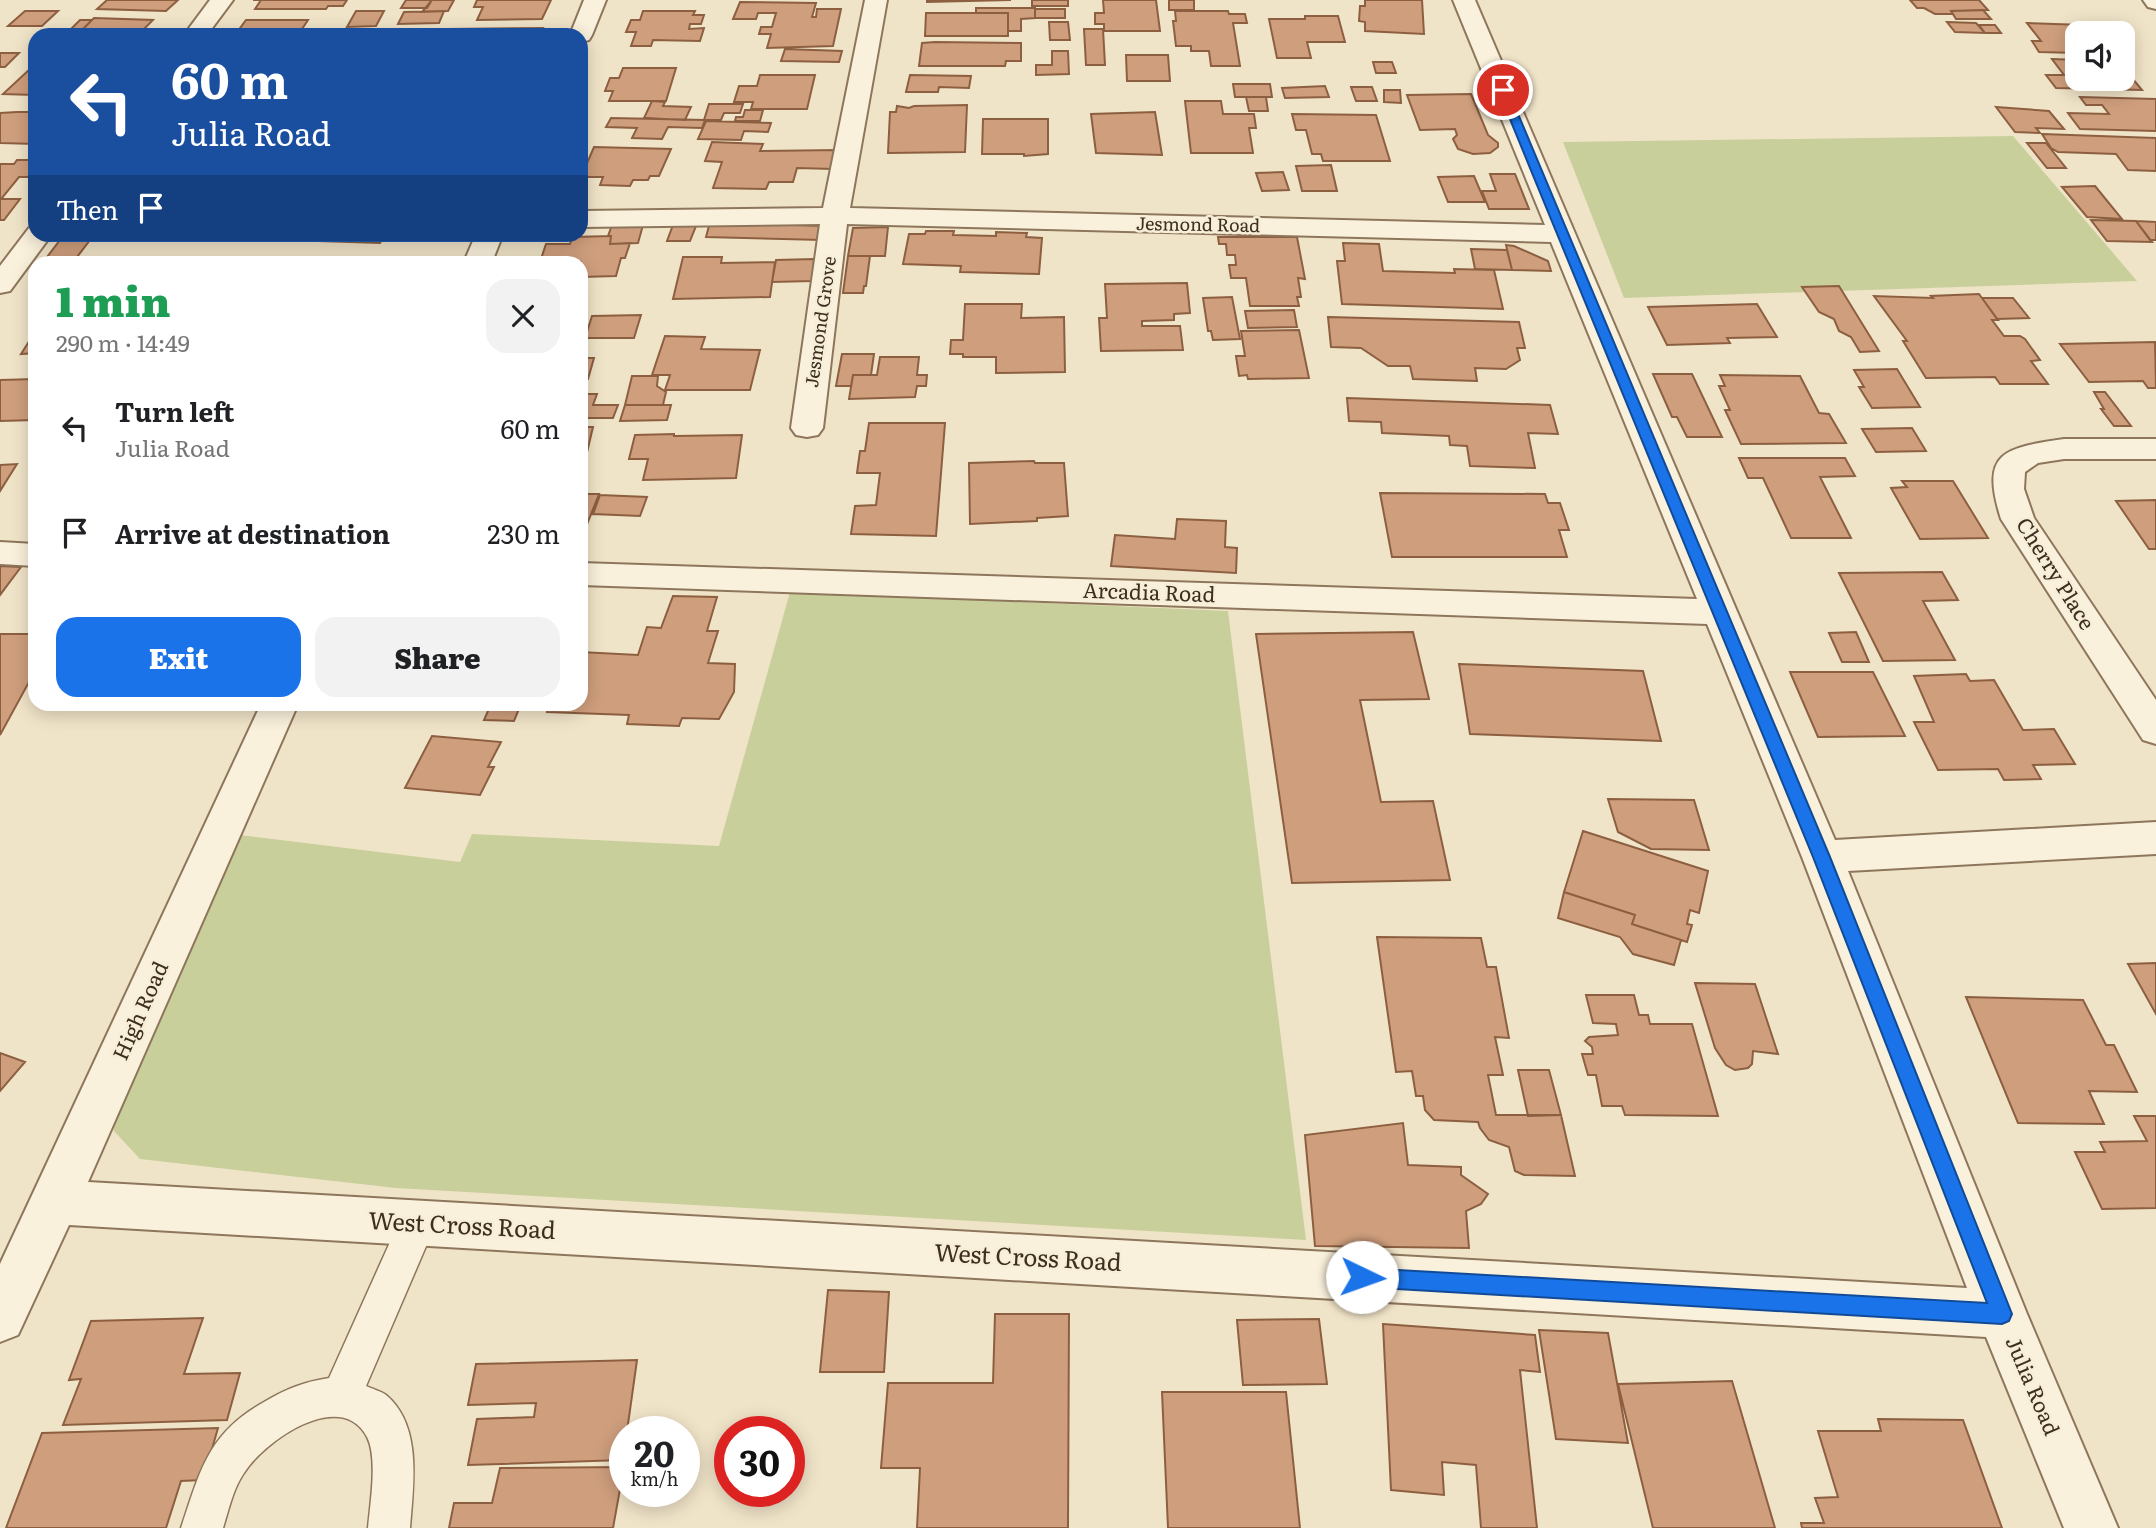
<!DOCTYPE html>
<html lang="en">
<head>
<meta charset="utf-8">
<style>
	body { margin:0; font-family:Literata,serif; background:#f2f2f2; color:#202124; height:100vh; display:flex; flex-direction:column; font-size:26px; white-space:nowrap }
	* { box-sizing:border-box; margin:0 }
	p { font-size:23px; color:#757577 }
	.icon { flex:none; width:38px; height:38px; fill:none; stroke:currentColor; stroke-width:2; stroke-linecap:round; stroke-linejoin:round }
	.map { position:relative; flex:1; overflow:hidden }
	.sheet { position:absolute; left:28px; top:256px; width:560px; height:455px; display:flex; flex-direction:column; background:#fff; border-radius:21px; box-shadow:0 4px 18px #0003 }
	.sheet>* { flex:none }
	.guide { position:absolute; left:28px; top:28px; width:560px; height:214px; border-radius:21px; box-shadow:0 4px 18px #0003; background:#1a4fa0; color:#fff; overflow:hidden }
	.controls { position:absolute; left:2065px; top:21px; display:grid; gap:14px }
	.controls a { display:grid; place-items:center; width:70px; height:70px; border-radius:14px; background:#fff; box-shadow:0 4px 18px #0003; font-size:35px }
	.speed { position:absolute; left:609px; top:1416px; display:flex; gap:14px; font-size:35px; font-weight:700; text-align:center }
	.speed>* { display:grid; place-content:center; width:91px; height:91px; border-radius:50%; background:#fff; box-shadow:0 4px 18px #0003; line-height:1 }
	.speed small { font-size:18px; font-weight:400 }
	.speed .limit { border:10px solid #d22; background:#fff; color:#111 }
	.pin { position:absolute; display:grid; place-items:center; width:60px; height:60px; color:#fff; margin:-30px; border:4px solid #fff; border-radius:50%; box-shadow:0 2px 7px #0007 }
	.me { position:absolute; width:77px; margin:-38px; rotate:93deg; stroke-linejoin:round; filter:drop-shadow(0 0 5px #0008) }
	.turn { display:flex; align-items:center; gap:24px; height:147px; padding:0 28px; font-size:32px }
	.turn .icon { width:91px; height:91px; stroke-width:2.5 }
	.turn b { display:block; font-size:49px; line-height:60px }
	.then { display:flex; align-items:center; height:66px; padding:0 28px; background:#0003; gap:14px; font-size:26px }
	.round { display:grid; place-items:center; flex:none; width:74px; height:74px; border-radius:21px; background:#f2f2f2 }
	.head { display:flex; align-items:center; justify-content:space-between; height:119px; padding:0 28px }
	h1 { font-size:42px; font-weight:800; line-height:52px; color:#1e9e55 }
	.cta { display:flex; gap:14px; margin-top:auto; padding:14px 28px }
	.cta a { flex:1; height:80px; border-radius:21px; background:#1a73e8; color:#fff; font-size:28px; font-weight:800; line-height:80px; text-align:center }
	.cta a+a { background:#f2f2f2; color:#202124 }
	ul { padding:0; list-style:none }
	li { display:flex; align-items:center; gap:21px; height:105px; padding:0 28px }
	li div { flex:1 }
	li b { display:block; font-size:26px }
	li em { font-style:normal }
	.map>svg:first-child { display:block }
	.green { fill:#c9cf9b }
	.building { fill:#cf9f7d; stroke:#8d5f41; stroke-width:2 }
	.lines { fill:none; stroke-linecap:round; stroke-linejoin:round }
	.service-casing { stroke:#8d765c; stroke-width:3 }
	.minor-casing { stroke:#8d765c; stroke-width:4 }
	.service { fill:#faf1dc; fill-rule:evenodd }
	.minor { fill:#faf1dc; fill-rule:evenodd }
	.route { fill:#1a73e8; stroke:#114b97; stroke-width:2 }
	.labels { text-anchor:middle; stroke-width:5; stroke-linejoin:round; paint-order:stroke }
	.far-street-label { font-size:18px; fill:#3d2e20; stroke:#f7eed8 }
	.street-label { font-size:21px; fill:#3d2e20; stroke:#f7eed8 }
	.near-street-label { font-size:24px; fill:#3d2e20; stroke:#f7eed8 }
</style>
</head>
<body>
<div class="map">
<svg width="2156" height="1528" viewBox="0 0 2156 1528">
	<rect width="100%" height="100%" fill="#f0e4c8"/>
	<path class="green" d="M2013,136L2137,281L1624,298L1563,142Z
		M790,592L1228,611L1306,1240L396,1188L140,1159L114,1131L108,1107L231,834L460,862L472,834L719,846Z"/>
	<path class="building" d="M107,0H178L166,11L97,9Z
		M253,0H347L343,6H328L326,9H255L261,0Z
		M406,0H432L427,8H401Z
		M432,0H454L448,11L422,12Z
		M477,0H551L542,19L477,20L483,7H474Z
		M927,0H1011L927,2Z
		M1032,0H1068V6H1032Z
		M1103,0H1156L1160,31H1104V24H1095V13H1104Z
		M1169,0H1194V10H1169Z
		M1365,0H1422L1424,34L1365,31V22L1359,21L1360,6H1365Z
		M1910,0H1979L1988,10L1951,11L1953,14H1935L1924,8H1917Z
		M740,2L816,3L812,17H816L817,9H841L833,46L767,48L771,34H759L761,27H772L776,13H758L756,19H733Z
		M976,8H1035V18L1021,19V31H1008V13H976Z
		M1035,9H1065V18H1035Z
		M1983,10L1991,19H1956L1951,11Z
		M25,11H58L42,26H8Z
		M356,11H384L376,26L347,27Z
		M444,11L439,23L398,24L404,12Z
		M643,11H695L693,15H704L701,24H690L689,29L704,28L700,41L653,40L651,46H631L636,32H626L631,20H640Z
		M1175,11H1228L1229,14H1245L1247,23H1233L1240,66H1211L1209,51H1191V46H1176L1173,21H1176Z
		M926,13H1008V36H925Z
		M1305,16H1338L1345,42H1307L1311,58H1277L1269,19H1305Z
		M94,18L153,20L138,35H77Z
		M80,20H92L77,35H65Z
		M246,20H308L298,35H235Z
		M1049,22H1068L1070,40H1050Z
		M1947,22L1976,23L1985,33L1955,32Z
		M2027,23L2084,25L2090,33H2077V53L2039,52L2032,41H2041Z
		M1979,25H1995L2001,33H1985Z
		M543,28L540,35H445L448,29Z
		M1084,29H1103L1105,65H1086Z
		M935,42L1021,43V61H1006L1005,66H919L922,43Z
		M785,49L842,51L839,62L781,61Z
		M1052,51H1068L1069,74L1036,75V65H1052Z
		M0,53H19L5,67H0Z
		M1126,55H1168L1170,81H1127Z
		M2052,59L2077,60V79H2123V67L2142,90L2056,88L2046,75H2064Z
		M1373,62H1392L1396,73H1376Z
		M31,68H35V95L3,94Z
		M623,68H676L666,101H609L613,91H605L610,78H619Z
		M760,75H815L807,109H751L753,102H734L739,86H757Z
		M910,75L971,76L969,88L939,87L938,92H906Z
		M1233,84H1270L1272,97H1235Z
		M1325,86L1329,97L1285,98L1282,88Z
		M1351,87H1372L1377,101H1356Z
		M1384,90H1400L1401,103L1384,102Z
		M1471,94L1488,135L1498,143V147L1490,153L1473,154L1458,149L1453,139L1457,135L1455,129L1420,130L1407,95Z
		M1246,97H1266L1268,111H1249Z
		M2080,97L2156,99V131L2080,129L2068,113L2109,114L2102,105H2086Z
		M652,101L665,102L663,106L691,107L685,120L644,118Z
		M1185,101H1221L1223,114H1254L1256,128H1249L1253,153H1191Z
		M709,104H743L740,113H724L721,120H704Z
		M967,105L965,152L888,153L890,112H896L897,106L909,108L914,106Z
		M1996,107L2049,111L2064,129L2036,128L2040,133L2015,132Z
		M745,110H763L760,121H735L736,117H743Z
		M17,112H35V144L0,143V113Z
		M1155,112L1162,155L1096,153L1091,114Z
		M1292,114L1376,115L1390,161H1323L1321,154H1312L1306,130H1296Z
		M611,118L705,120L702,128L668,127L662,139L632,138L637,128L606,127Z
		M983,119H1048V154L1024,156V154H982Z
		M706,121L771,123L768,132L744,131L741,140L698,139Z
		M2042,134L2156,138V171L2128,170L2116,154L2058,152L2051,148Z
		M712,142L763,144L760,151L838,150L833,169L797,168L793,182H769L766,189L713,188L722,162L705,161Z
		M2027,143H2046L2066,168H2047Z
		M594,147L671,149L659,176H650L648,180H633L630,186L600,185L603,177H581Z
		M17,160H35V177H19L1,199H20L4,220H0V164H14Z
		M1331,165L1337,191H1302L1296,166Z
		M1283,172L1289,190L1262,191L1256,173Z
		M1490,174H1515L1529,209H1489L1482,191H1496Z
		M1474,176L1485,202H1448L1438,177Z
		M2095,186L2122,219L2087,217L2062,187Z
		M2091,220L2136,221L2152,242L2107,241Z
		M2136,221L2156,222V240H2150Z
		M710,222L823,226L822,240L706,237Z
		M612,225H643L638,243L610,244L611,236H608Z
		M673,225L696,226L690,241H667Z
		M888,227L885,256H848L853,228Z
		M926,231H954L953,235L996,236V232L1027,233L1026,237L1042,238L1039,274L960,272L961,266L903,264L909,234H925Z
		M293,234H385L380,243L289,240Z
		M611,236L610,244L630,243L625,258H621L616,276L581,277V262H540L546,244H570L572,237Z
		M1218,237H1297L1305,279L1298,278L1301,297H1297L1299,306H1250L1246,278H1231L1229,265H1236L1235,255H1227L1226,244H1219Z
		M60,240H90L74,261H44Z
		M1343,243L1379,244L1383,271L1455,273L1454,269L1494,270L1503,309L1342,304L1337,261H1345Z
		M1506,245L1514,246L1548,261L1551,271L1512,270Z
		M1471,249L1507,250L1512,270L1475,269Z
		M848,256H870L866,286H864L863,293H843Z
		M683,257H722L721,263L775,262L770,297L673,299Z
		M814,259L812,281L772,282L776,260Z
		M1187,283L1190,313L1174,314V320L1142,321V326H1180L1183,350L1101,351L1099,318H1107L1105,284Z
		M1839,286L1879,351L1860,352L1851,337L1839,331L1834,319L1819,312L1802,287Z
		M1979,294L1998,320H1992L2004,336H2020L2025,339L2040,360L2031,361L2048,384H2000L1995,377L1926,378L1903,341H1907L1874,296L1933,298L1931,296Z
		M1232,297L1240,339L1213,340L1211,331H1208L1203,298Z
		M1982,298H2013L2029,318L1997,319Z
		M965,304H1022L1021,318L1064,317L1065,372L996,373V357H963V354H950L951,340H963Z
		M1757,304L1777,337L1727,338L1730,343L1667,345L1648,307Z
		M1294,310L1297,327L1248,328L1245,311Z
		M641,315L634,338H585L592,316Z
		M1328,317L1519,322L1525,348H1517L1520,360L1506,369L1475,368L1477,381L1413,379L1410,366H1388L1361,348L1331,347Z
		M1299,330L1309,378L1248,379L1247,375L1239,376L1236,356H1245L1241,331Z
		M35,332V353L21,354Z
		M665,336L705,337L701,349L760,350L750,390H665L670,375H652Z
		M2155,342L2156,388H2148L2143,381L2089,382L2060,344Z
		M842,354H874L871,375H853L851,386H836Z
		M880,357H919L917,375H927L926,386H917L915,397L849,399L853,375H877Z
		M581,358H594L588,379H581Z
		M1897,369L1920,407L1872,408L1859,387H1864L1854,370Z
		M1653,374H1692L1722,437H1687L1677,417H1672Z
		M1720,375L1800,376L1819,413L1829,414L1846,443L1741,444L1725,410H1730L1719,386H1725Z
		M632,376H658L657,386L666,392L663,405H625Z
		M35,379V420L0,421V380Z
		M2094,392H2105L2131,426H2114L2101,409H2104Z
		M581,394H597L593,405H618L613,418H581Z
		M1347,398L1550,405L1558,434L1528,433L1535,468L1470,466L1467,446L1450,445L1449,436L1382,433L1381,422L1349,421Z
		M625,405H671L667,420L620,421Z
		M869,423H945L936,536L851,534L855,506L876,505L880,473H857L860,451H865Z
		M581,427H593L584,465H581Z
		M1912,428L1926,451L1876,452L1862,429Z
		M674,434V436L742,435L736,478L643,480L648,459H629L635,435Z
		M1739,458H1845L1855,476L1820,477L1851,538H1791L1763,478H1748Z
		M1034,461L1035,463H1064L1068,516L1037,518V521L970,524L969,463Z
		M17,464L0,491V465Z
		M1902,481H1953L1988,538L1920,539L1891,488L1907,487Z
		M1380,493L1545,494L1548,503H1560L1569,530H1559L1567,557H1392Z
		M581,494H599L584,532H581Z
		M600,495L647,497L640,516L593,514Z
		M2156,500V549H2149L2116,501Z
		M1177,519L1226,521L1225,547L1237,548L1236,573L1111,566L1115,535L1175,539Z
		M0,566L21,567L0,595Z
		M1942,572L1958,600L1923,601L1955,660L1883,661L1839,573Z
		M673,596L717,597L707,631H718L708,663L735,664L734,692L719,719L682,718L679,726L627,724L629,715L547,712L548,704H581V652L638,655L647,627L661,628Z
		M1413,632L1429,699L1360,700L1381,802L1433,801L1450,880L1292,883L1256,634Z
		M1856,632L1869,662H1842L1829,633Z
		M0,634H35V671L0,735Z
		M1459,664L1643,671L1661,741L1470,734Z
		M1790,672H1873L1905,736L1818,737Z
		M1966,674L1970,681L1994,680L2023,730L2054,729L2075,764L2033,765L2041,779L2004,780L1998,769L1938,770L1914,722H1934L1914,676Z
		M491,704H521L514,721L484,720Z
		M432,736L501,742L488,767H494L480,795L405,788Z
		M1608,799L1694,800L1709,850L1651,849L1618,832Z
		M1583,831L1708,871L1699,913L1690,910L1687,924L1692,925L1687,942L1632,924L1635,915L1564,892Z
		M1564,892L1635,915L1632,924L1681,940L1674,965L1633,954L1620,937L1558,918Z
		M1377,937L1481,938L1487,967H1496L1509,1038L1495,1037L1503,1075H1488L1496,1115H1561L1575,1176L1524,1175L1515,1171L1509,1147L1489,1140L1480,1128L1478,1122L1434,1120L1425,1110L1423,1096H1416L1412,1071L1396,1072Z
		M2156,963V1014L2128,964Z
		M1695,983L1755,984L1778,1054L1753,1051L1752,1064L1748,1068L1735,1070L1726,1065L1715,1048Z
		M1586,995H1634L1639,1015H1648L1650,1024H1692L1718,1116L1625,1115L1622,1106H1602L1596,1075H1588L1582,1054H1593L1592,1047L1585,1041L1589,1037L1618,1035L1616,1024L1593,1023Z
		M1966,997L2083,1000L2106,1045H2114L2137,1092L2089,1091L2104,1124L2018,1123Z
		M0,1053L25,1062L0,1091Z
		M1518,1070H1549L1561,1115L1528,1116Z
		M2134,1116H2156V1208L2102,1209L2075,1152H2105L2100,1142L2147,1141Z
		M1403,1123L1408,1165L1461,1167V1175L1488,1194L1481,1204L1466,1211L1469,1248L1315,1246L1305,1135Z
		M828,1290L889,1292L884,1372H820Z
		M995,1314H1069L1068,1528H917L920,1468H881L888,1383H993Z
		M203,1318L184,1374L240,1373L227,1420L63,1425L81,1379L69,1380L91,1321Z
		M1319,1319L1327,1384L1243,1385L1237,1320Z
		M1383,1324L1535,1335L1540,1372L1520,1370L1537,1528H1481L1476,1465L1442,1462L1444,1495L1391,1490Z
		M1539,1330L1608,1333L1628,1443L1556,1439Z
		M637,1360L623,1460L468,1465L477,1419L534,1417L536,1403L468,1405L476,1364Z
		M1732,1381L1775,1528H1653L1618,1384Z
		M1162,1392H1286L1300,1528H1168Z
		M1878,1419L1963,1420L2002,1528H1802L1801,1523H1824L1815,1498L1838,1497L1818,1431H1881Z
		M218,1428L203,1480L181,1481L166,1528H6L42,1433Z
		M624,1467L613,1528H449L454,1503H492L500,1468Z"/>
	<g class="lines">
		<g class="service-casing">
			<path id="service" d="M417,1206L430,1211L436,1223L366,1386C372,1389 381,1391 386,1395C423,1426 413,1486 410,1528H368C370,1505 378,1458 367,1437C341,1387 264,1441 244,1473C233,1489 229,1509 223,1528H181C200,1471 208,1433 264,1402C286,1389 303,1382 329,1378L404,1211Z"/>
		</g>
		<g class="minor-casing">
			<path id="minor" d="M210,0H233L207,35H184Z
				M584,0H606L592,35L589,40L581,42V35H570Z
				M865,0H887L850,208L1545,225L1453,0H1475L1835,840L2156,822V854L1848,871L2027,1314L2118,1528H2064L1986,1337L69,1225L18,1335L0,1342V1264L261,704H298L88,1182L1967,1288L1802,857L1707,624L581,585V563L1697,599L1551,242L847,224L823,428L818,435L807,437L796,435L791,428L820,224L581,227V211L823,208Z
				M2143,0H2156V9L2148,7Z
				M35,227V234H52L10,291L0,293V266L29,228Z
				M476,234H503L492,262H464Z
				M2064,439H2156V459H2064L2038,463L2025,472L2024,489L2034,518L2156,700V744L2143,740L2001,519C1980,452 2003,448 2064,439Z
				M0,542L35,544V566L0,564Z"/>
		</g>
		<use href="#service" class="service"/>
		<use href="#minor" class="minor"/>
	</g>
	<path class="route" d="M1499,87L1508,90L1830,857L2012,1314L2009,1321L2002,1324L1362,1287L1355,1284L1352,1277L1355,1270L1362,1268L1987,1303L1813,857L1498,90Z"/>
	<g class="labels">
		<g class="far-street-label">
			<text transform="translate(1198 225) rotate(1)" y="6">Jesmond Road</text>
			<text transform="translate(821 322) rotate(-82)" y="6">Jesmond Grove</text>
		</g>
		<g class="street-label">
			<text transform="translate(2055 574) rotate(58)" y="7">Cherry Place</text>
			<text transform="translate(1149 593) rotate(2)" y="7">Arcadia Road</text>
			<text transform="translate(141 1011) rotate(-66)" y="7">High Road</text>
			<text transform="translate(2032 1386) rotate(67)" y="7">Julia Road</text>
		</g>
		<g class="near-street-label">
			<text transform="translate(462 1226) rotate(3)" y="8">West Cross Road</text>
			<text transform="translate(1028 1258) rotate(3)" y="8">West Cross Road</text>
		</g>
	</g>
</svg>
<div class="controls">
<a><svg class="icon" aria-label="sound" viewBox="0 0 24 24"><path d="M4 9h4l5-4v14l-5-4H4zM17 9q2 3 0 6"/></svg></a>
</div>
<div class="speed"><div>20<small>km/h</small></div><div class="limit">30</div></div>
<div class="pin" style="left:1503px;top:90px;background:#d93025"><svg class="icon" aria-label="arrive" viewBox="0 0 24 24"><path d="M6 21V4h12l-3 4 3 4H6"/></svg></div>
<svg class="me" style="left:1362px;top:1277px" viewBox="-20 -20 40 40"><circle r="19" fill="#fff"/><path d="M0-13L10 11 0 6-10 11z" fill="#1a73e8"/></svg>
<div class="guide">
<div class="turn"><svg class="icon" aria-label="left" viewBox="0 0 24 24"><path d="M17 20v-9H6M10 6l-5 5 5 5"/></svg><div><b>60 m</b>Julia Road</div></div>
<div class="then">Then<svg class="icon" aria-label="arrive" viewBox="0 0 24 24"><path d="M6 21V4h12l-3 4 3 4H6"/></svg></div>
</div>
<section class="sheet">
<div class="head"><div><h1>1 min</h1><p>290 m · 14:49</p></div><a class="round"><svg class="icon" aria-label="close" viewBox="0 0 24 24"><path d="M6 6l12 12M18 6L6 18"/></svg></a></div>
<ul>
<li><svg class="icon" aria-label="left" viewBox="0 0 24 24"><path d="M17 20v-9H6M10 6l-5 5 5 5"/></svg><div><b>Turn left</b><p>Julia Road</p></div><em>60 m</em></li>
<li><svg class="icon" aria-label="arrive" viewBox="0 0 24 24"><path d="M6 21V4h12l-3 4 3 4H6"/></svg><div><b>Arrive at destination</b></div><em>230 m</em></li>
</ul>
<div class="cta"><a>Exit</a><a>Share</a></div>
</section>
</div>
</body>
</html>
